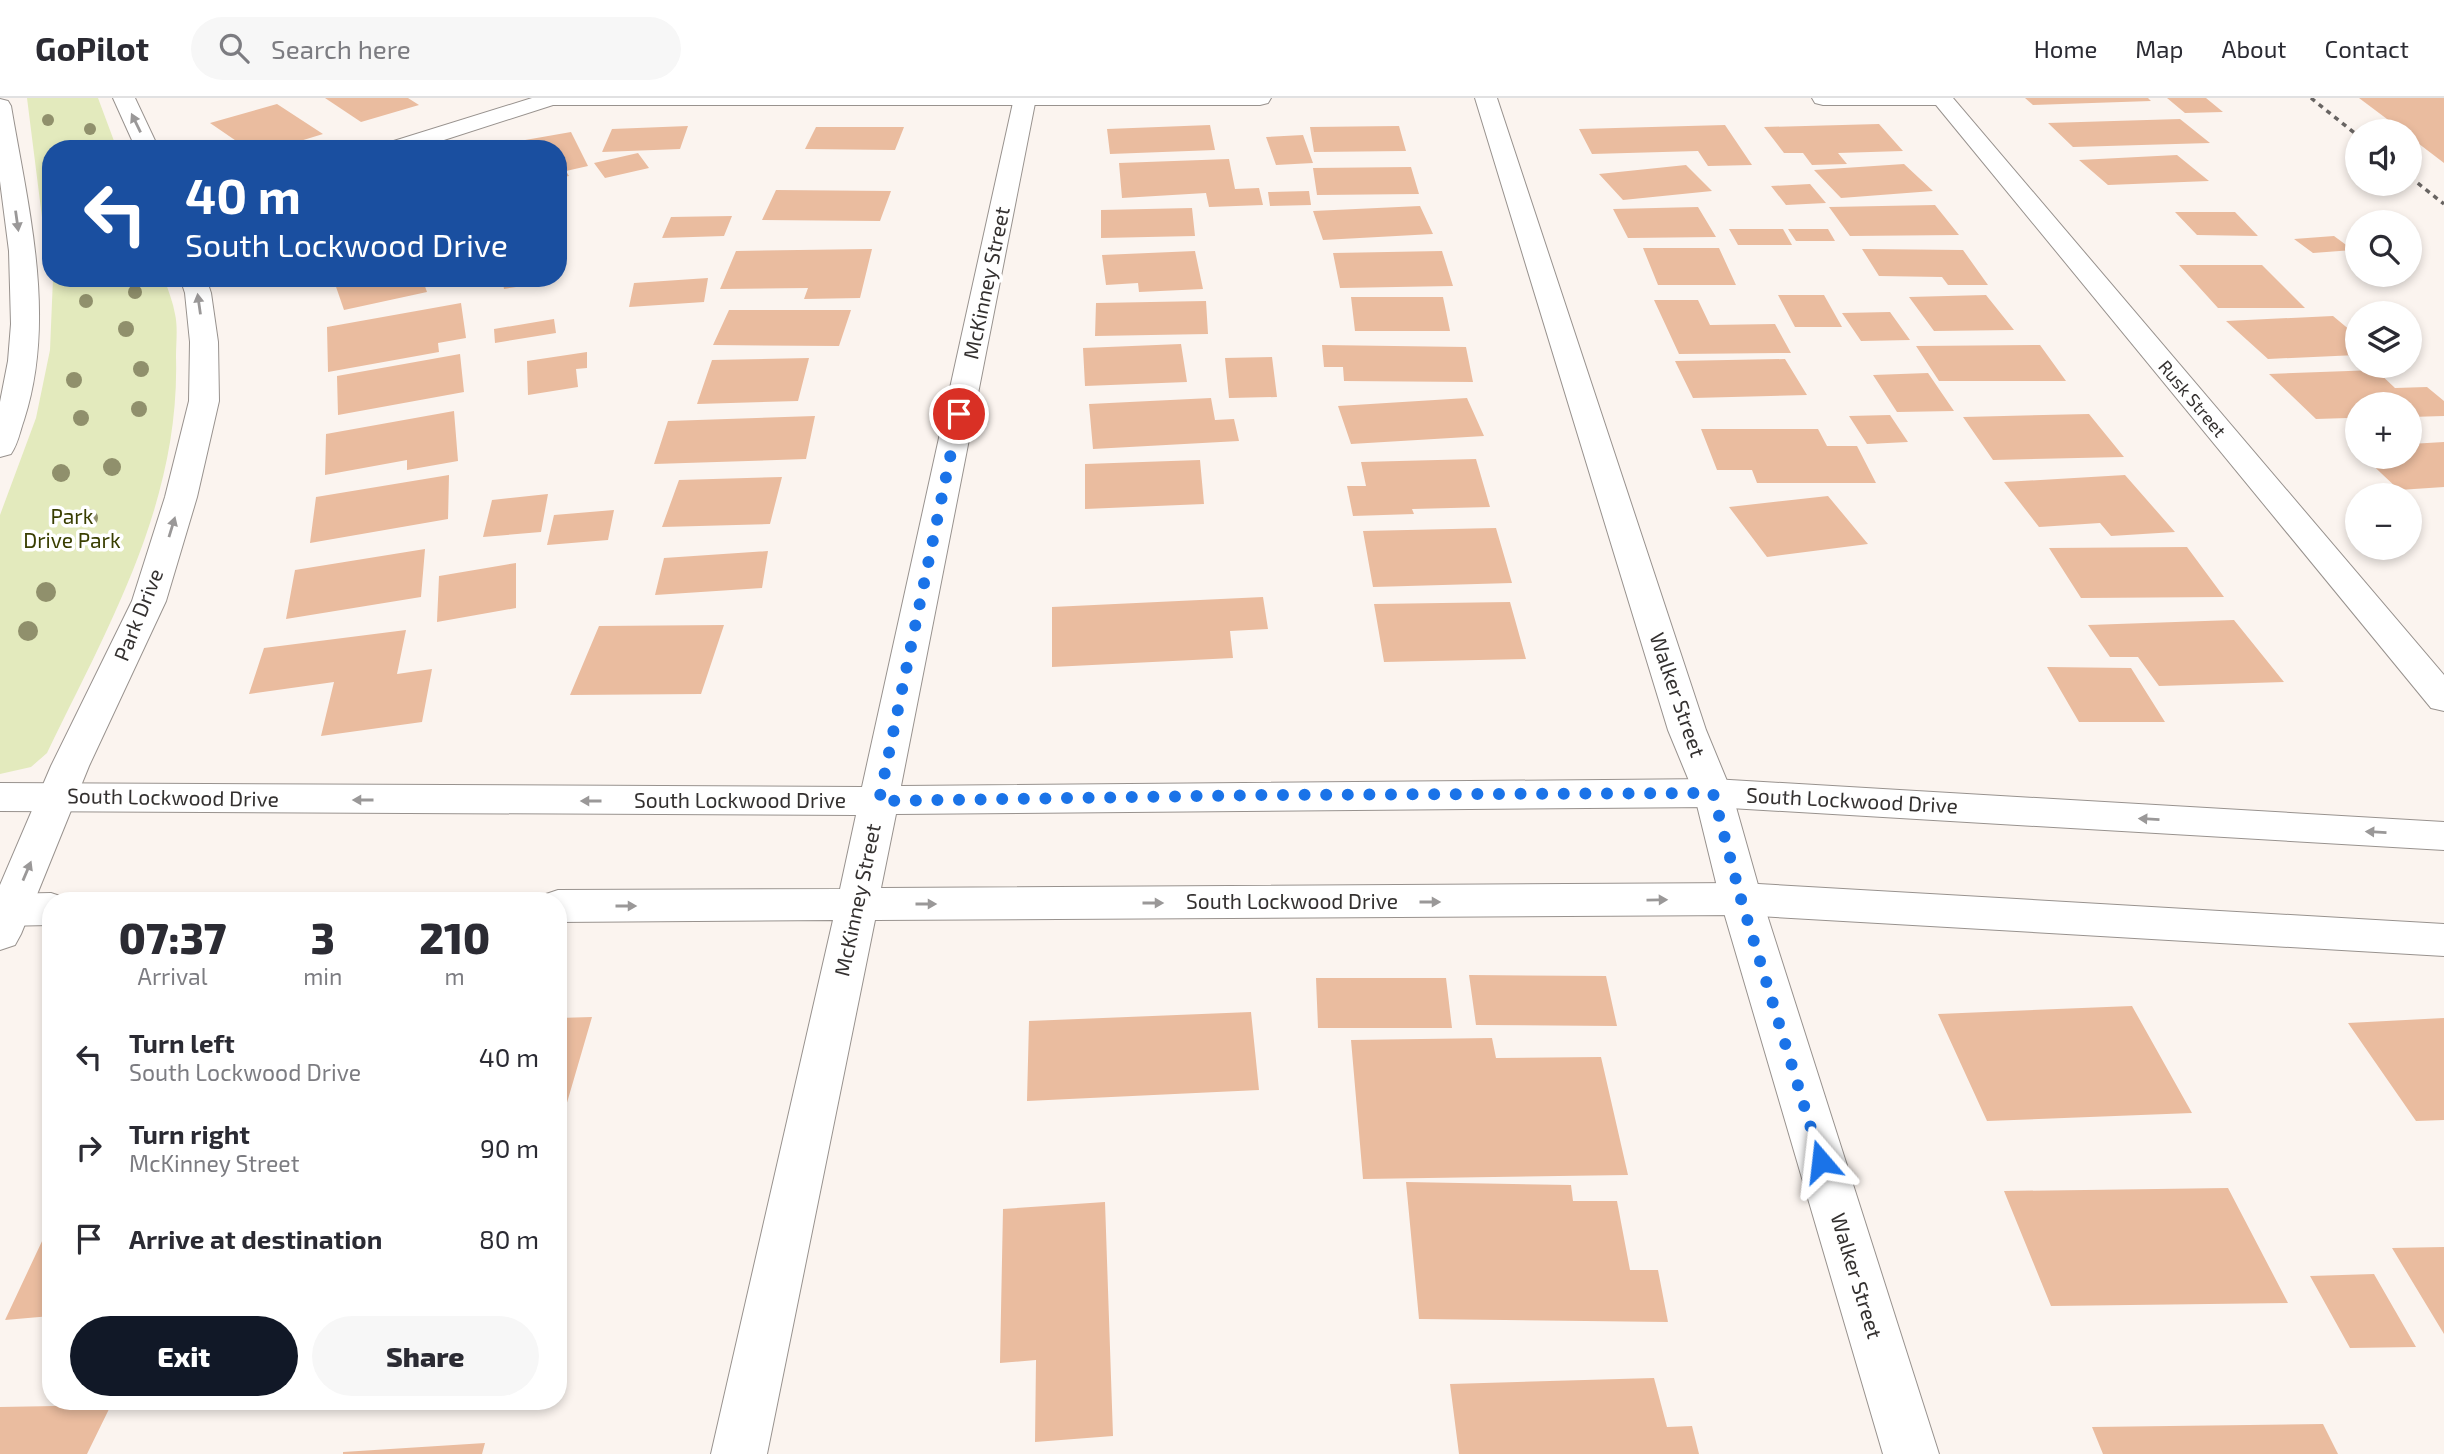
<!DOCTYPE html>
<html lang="en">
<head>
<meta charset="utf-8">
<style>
	body { margin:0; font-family:"Exo 2",sans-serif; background:#f7f7f7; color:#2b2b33; height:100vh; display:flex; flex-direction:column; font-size:26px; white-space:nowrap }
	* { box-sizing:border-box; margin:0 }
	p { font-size:23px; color:#7c7c81 }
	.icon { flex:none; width:38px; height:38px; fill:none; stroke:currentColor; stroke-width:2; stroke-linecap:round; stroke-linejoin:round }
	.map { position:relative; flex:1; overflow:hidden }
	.drawer { position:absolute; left:42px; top:794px; width:525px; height:518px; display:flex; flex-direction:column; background:#fff; border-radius:28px; box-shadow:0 4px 10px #0003 }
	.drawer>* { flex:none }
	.banner { position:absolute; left:42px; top:42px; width:525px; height:147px; border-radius:28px; box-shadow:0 4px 10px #0003; background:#1a4fa0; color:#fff; overflow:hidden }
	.buttons { position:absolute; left:2345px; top:21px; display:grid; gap:14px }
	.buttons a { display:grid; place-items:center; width:77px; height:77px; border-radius:50%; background:#fff; box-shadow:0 4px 10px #0003; font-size:35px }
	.pin { position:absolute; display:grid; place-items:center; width:60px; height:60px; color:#fff; margin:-30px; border:4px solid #fff; border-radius:50%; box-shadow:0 2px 7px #0007 }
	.me { position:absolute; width:77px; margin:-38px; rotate:343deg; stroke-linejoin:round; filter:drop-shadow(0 0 5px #0008) }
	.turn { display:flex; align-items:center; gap:24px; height:147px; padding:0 28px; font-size:32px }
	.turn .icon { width:91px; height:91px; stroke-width:2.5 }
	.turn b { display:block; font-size:49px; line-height:60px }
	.eta { display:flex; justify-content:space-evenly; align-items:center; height:119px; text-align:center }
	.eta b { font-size:42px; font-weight:800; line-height:49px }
	.cta { display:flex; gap:14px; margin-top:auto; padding:14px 28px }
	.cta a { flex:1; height:80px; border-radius:42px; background:#111827; color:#fff; font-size:28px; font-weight:800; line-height:80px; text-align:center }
	.cta a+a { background:#f7f7f7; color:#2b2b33 }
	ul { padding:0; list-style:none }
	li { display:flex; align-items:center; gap:21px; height:91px; padding:0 28px }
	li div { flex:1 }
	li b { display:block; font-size:26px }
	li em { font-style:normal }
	header { display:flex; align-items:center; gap:42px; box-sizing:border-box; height:98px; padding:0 35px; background:#fff; border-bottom:2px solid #e1e1e2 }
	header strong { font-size:33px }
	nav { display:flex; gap:38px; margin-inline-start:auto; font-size:24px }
	.search { width:490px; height:63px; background:#f7f7f7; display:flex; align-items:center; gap:18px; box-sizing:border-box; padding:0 24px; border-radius:38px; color:#7c7c81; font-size:26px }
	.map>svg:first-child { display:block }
	.green { fill:#e3eabd }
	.building { fill:#eabc9f }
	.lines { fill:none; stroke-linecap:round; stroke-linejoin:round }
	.street-casing { stroke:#98928e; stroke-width:2 }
	.secondary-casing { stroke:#98928e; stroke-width:2 }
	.street { fill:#fff; fill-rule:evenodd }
	.secondary { fill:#fff; fill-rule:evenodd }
	.rail { stroke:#686462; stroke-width:3.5; stroke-dasharray:5 5; stroke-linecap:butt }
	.tree { fill:#90906c }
	.oneway { fill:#9a9898 }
	.route { stroke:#1a73e8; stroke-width:12; stroke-dasharray:0 21.6 }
	.labels { text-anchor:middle; stroke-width:7; stroke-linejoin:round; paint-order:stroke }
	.far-street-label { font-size:18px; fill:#343130; stroke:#fff }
	.street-label { font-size:21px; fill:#343130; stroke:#fff }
	.park-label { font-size:21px; fill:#393e01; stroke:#fff }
</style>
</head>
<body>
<header>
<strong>GoPilot</strong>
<div class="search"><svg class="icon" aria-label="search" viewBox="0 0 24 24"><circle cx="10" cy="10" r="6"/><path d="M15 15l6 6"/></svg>Search here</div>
<nav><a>Home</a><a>Map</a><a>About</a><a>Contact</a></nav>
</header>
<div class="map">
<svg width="2444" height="1356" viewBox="0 0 2444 1356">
	<rect width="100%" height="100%" fill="#fbf4ef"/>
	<path class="green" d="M27,0H98L117,51H51V143L44,135Z
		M53,180H164C168,192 173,204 175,216C178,229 176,245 176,259C180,405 109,527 47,655L31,669L0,676V417L36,320L50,252Z"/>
	<path class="building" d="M325,0H408L419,7L361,24Z
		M2025,0H2148L2151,3L2033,7Z
		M2167,0H2206L2223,14L2185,15Z
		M2359,0H2444V65L2410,39V33H2403Z
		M277,6L323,36L274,51H248L210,25Z
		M2180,21L2210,45L2073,49L2048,25Z
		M1879,26L1903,53L1838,55L1847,66L1812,67L1803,55H1784L1764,29Z
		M1210,27L1215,52L1110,56L1107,31Z
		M1725,27L1752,67L1708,68L1698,53L1592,56L1579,31Z
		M688,28L680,51L602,54L612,31Z
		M1399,28L1406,53L1314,54L1310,29Z
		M816,29H904L895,52L805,51Z
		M571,34L588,68L566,73L569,78L558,80V51H510L508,45Z
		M1303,37L1313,65L1276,67L1266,39Z
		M638,55L649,70L605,80L594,65Z
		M2177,57L2209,83L2108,87L2079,62Z
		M1229,61L1235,91L1259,90L1263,107L1209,109L1206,95L1122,100L1119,65Z
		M1904,66L1933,93L1841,100L1814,72Z
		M1686,67L1712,93L1623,102L1599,76Z
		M1411,69L1419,96L1317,97L1313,70Z
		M1810,86L1826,105L1786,107L1771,88Z
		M776,92L891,93L880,123L762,122Z
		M1309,93L1311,107L1270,108L1268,94Z
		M1935,107L1959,137L1850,138L1829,109Z
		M1420,108L1433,136L1323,142L1313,113Z
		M1698,109L1716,139L1628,140L1613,111Z
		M1192,110L1195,138L1101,140V112Z
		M2175,114H2235L2258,138L2197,137Z
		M732,118L724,138L662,140L671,119Z
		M1729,131H1783L1792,147H1738Z
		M1788,131H1828L1835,143H1796Z
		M2334,138L2353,152L2313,155L2294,141Z
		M1643,150H1719L1736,187H1658Z
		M872,151L860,200L804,201L808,190L720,191L736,153Z
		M1862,151L1963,152L1988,187H1948L1942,179L1879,178Z
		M1195,153L1203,191L1139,194L1138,185L1106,187L1102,157Z
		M1442,153L1453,188L1340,190L1333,155Z
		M2179,167H2262L2305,210H2218Z
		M333,180H422L427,194L344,212Z
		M502,180H554L555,183L504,191Z
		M708,180L704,204L629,209L634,185Z
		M1778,197H1824L1842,229H1795Z
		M1986,197L2014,232L1934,233L1909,199Z
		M1351,199H1443L1450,233H1355Z
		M1654,202H1698L1710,227L1775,226L1791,255L1679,256Z
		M1206,203L1208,236L1095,238L1096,205Z
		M461,205L466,240L438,245L439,254L328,274L327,229Z
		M729,212H851L839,248L713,247Z
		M1890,214L1910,242L1861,243L1842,215Z
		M2333,218L2357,238V257L2268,261L2226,223Z
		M554,221L556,235L495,245L494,231Z
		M1181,246L1187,284L1085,288L1083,250Z
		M1322,247L1466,249L1473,284L1344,283L1343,269H1324Z
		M2040,247L2066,283H1939L1916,248Z
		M587,254V270L576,271L578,289L528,297L527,263Z
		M460,256L464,294L338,317L337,278Z
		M1272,259L1277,299L1229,300L1225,260Z
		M809,260L798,303L697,306L712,262Z
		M1785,261L1807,297L1693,300L1675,263Z
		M2376,272L2395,290L2427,289L2444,303V318L2410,319V306H2357V329L2348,320L2316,321L2269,276Z
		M1928,275L1954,313L1897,314L1873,277Z
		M1211,300L1215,322L1234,321L1239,343L1093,351L1089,306Z
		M1467,300L1484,338L1351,346L1338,308Z
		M454,313L458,363L407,372V362L325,377L326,336Z
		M2089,316L2124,359L1993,362L1963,319Z
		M1890,317L1908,344L1867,346L1849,318Z
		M815,318L806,361L654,366L668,323Z
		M1701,331H1818L1827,348H1857L1876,385H1757L1752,372H1717Z
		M2444,344V389L2399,392L2364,359H2410V346Z
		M1476,361L1490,409L1412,411L1414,416L1353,418L1347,388H1366L1361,364Z
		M1200,362L1204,406L1085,411V366Z
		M449,377L448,421L310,445L316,399Z
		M2125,377L2175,434L2111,438L2100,425L2039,429L2004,384Z
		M782,379L770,426L662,429L679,382Z
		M548,396L541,434L483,439L492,402Z
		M1828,398L1868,446L1767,459L1729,409Z
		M614,412L608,442L547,447L554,417Z
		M1496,430L1512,485L1373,489L1363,433Z
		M2187,449L2224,499L2081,500L2049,450Z
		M425,451L421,499L286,521L295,472Z
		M768,453L762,490L655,497L664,460Z
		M516,465V510L437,524L439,478Z
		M1263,499L1268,531L1230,533L1233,560L1052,569V509Z
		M1510,504L1526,561L1384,564L1374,506Z
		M2234,522L2284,584L2159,588L2138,559H2110L2088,527Z
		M724,527L701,596L570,597L599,528Z
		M406,532L397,576L432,571L422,624L321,638L334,584L249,596L264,550Z
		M2047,569L2131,570L2165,624H2079Z
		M1469,877L1606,878L1617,928L1476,927Z
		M1316,880H1446L1452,930H1318Z
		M2132,908L2192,1015L1987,1023L1938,916Z
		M1251,914L1259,992L1027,1003L1029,923Z
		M592,919L559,1032L558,1031V920Z
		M2444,920V1022L2416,1023L2348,925Z
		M1492,940L1496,960L1601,959L1628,1077L1363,1081L1351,942Z
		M1406,1084L1571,1087L1573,1103H1617L1630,1172H1658L1668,1224L1419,1221Z
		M2228,1090L2288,1205L2051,1208L2004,1093Z
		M1105,1104L1113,1338L1035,1344L1036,1262L1000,1265L1003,1111Z
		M51,1124V1218L5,1222Z
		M2444,1149V1236L2392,1150Z
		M2374,1176L2416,1249L2350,1250L2310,1178Z
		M1654,1280L1667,1329L1692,1328L1699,1356H1459L1450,1286Z
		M111,1307L87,1356H0V1309Z
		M2323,1326L2338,1356H2103L2092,1329Z
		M485,1345L482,1356H343V1354Z"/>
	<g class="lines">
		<g class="street-casing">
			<path id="street" d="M113,0H135L159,51H136Z
				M532,0H1271L1268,5L1260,7H553L416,51H381L384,46Z
				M1475,0H1497L1706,632L1732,695L1762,801L1939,1356H1883L1720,801L1694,695L1668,632Z
				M1812,0H1953L2444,577V613L2431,610L1936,7H1823L1815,5Z
				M0,1L8,3L11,8C28,109 57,220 24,322C20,333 18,346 11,356L0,359V304L8,263L11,226L9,153L0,83Z
				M180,180H206L211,195L218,244L219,303L197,399L166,503L89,668L21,836L15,847L0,852V787L51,668L132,503L165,399L189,303L190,244L185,195Z"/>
		</g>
		<g class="secondary-casing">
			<path id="secondary" d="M1014,0H1036L901,688L1713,681L2444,724V752L1713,709L896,716L881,790L1741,785L2444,826V858L1741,817L875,822L767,1356H711L833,822L558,824V803H540L543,797L558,792L840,791L856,717L0,713V685L862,689Z
				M51,795L66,800L68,803H51V827L0,828V796Z"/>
		</g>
		<use href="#street" class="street"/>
		<use href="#secondary" class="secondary"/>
		<path class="rail" d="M2311,0L2357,37
			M2410,79L2444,106"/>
	</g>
	<g class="tree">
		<circle cx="48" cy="22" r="6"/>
		<circle cx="90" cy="31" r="6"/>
		<circle cx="135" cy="194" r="7"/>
		<circle cx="86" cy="203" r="7"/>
		<circle cx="126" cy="231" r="8"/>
		<circle cx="141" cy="271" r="8"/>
		<circle cx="74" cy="282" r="8"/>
		<circle cx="139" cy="311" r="8"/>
		<circle cx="81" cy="320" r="8"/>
		<circle cx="112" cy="369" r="9"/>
		<circle cx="61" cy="375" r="9"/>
		<circle cx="89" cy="420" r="9"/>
		<circle cx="46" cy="494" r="10"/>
		<circle cx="28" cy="533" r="10"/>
	</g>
	<defs><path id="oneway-solid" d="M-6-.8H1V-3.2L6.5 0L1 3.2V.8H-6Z" transform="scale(1.75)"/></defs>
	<g class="oneway">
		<use href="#oneway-solid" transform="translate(136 25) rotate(-116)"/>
		<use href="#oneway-solid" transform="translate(17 123) rotate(82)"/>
		<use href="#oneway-solid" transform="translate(199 206) rotate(-98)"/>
		<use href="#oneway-solid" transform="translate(172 429) rotate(-73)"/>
		<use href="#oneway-solid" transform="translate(363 702) rotate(-180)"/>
		<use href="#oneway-solid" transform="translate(591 703) rotate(-180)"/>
		<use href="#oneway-solid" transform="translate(2149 721) rotate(-177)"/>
		<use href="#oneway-solid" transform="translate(2376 734) rotate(-177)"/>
		<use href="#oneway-solid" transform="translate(27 773) rotate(-67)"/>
		<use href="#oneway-solid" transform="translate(1657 802) rotate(-1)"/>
		<use href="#oneway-solid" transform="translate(1430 804)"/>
		<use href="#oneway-solid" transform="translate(1153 805)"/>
		<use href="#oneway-solid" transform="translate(926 806)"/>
		<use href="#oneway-solid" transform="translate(626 808)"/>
	</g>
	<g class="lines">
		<path class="route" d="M959,316L879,703L1264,697L1713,695L1741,801L1821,1063"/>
	</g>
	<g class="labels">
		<g class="far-street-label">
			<text transform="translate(2192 301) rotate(50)" y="6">Rusk Street</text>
		</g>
		<g class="street-label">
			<text transform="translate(987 185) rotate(-78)" y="7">McKinney Street</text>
			<text transform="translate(139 517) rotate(-68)" y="7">Park Drive</text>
			<text transform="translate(1677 597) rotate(71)" y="7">Walker Street</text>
			<text transform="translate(173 700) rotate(1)" y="7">South Lockwood Drive</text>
			<text x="740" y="710">South Lockwood Drive</text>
			<text transform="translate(1852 703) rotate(3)" y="7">South Lockwood Drive</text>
			<text transform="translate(858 802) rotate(-78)" y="7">McKinney Street</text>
			<text x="1292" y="811">South Lockwood Drive</text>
			<text transform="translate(1856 1178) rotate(73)" y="7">Walker Street</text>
		</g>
		<g class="park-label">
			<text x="72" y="426">Park<tspan x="72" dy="24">Drive Park</tspan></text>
		</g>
	</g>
</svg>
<div class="buttons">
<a><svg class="icon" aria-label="sound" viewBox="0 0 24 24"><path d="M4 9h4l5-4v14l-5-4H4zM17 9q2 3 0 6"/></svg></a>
<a><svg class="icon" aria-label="search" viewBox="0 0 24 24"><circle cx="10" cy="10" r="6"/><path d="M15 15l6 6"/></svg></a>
<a><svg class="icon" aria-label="layers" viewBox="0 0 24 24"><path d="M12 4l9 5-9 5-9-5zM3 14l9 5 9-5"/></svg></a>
<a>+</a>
<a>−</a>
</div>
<div class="pin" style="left:959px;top:316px;background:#d93025"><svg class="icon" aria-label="arrive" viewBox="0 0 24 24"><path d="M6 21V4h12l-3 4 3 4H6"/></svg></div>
<svg class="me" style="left:1821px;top:1063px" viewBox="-20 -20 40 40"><path d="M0-17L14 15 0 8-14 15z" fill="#1a73e8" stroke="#fff" stroke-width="4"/></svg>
<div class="banner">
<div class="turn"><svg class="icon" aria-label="left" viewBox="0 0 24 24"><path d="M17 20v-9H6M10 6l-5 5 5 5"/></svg><div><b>40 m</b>South Lockwood Drive</div></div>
</div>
<section class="drawer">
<div class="eta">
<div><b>07:37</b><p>Arrival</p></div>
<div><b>3</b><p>min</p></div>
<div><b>210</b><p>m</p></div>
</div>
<ul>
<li><svg class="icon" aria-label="left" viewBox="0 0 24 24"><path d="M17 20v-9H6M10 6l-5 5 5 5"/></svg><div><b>Turn left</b><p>South Lockwood Drive</p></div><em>40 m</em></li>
<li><svg class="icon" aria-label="right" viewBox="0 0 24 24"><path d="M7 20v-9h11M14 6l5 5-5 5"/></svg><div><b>Turn right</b><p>McKinney Street</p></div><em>90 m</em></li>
<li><svg class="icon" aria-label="arrive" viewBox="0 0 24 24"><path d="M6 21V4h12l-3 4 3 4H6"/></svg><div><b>Arrive at destination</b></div><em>80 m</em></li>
</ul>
<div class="cta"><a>Exit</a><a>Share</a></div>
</section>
</div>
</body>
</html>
